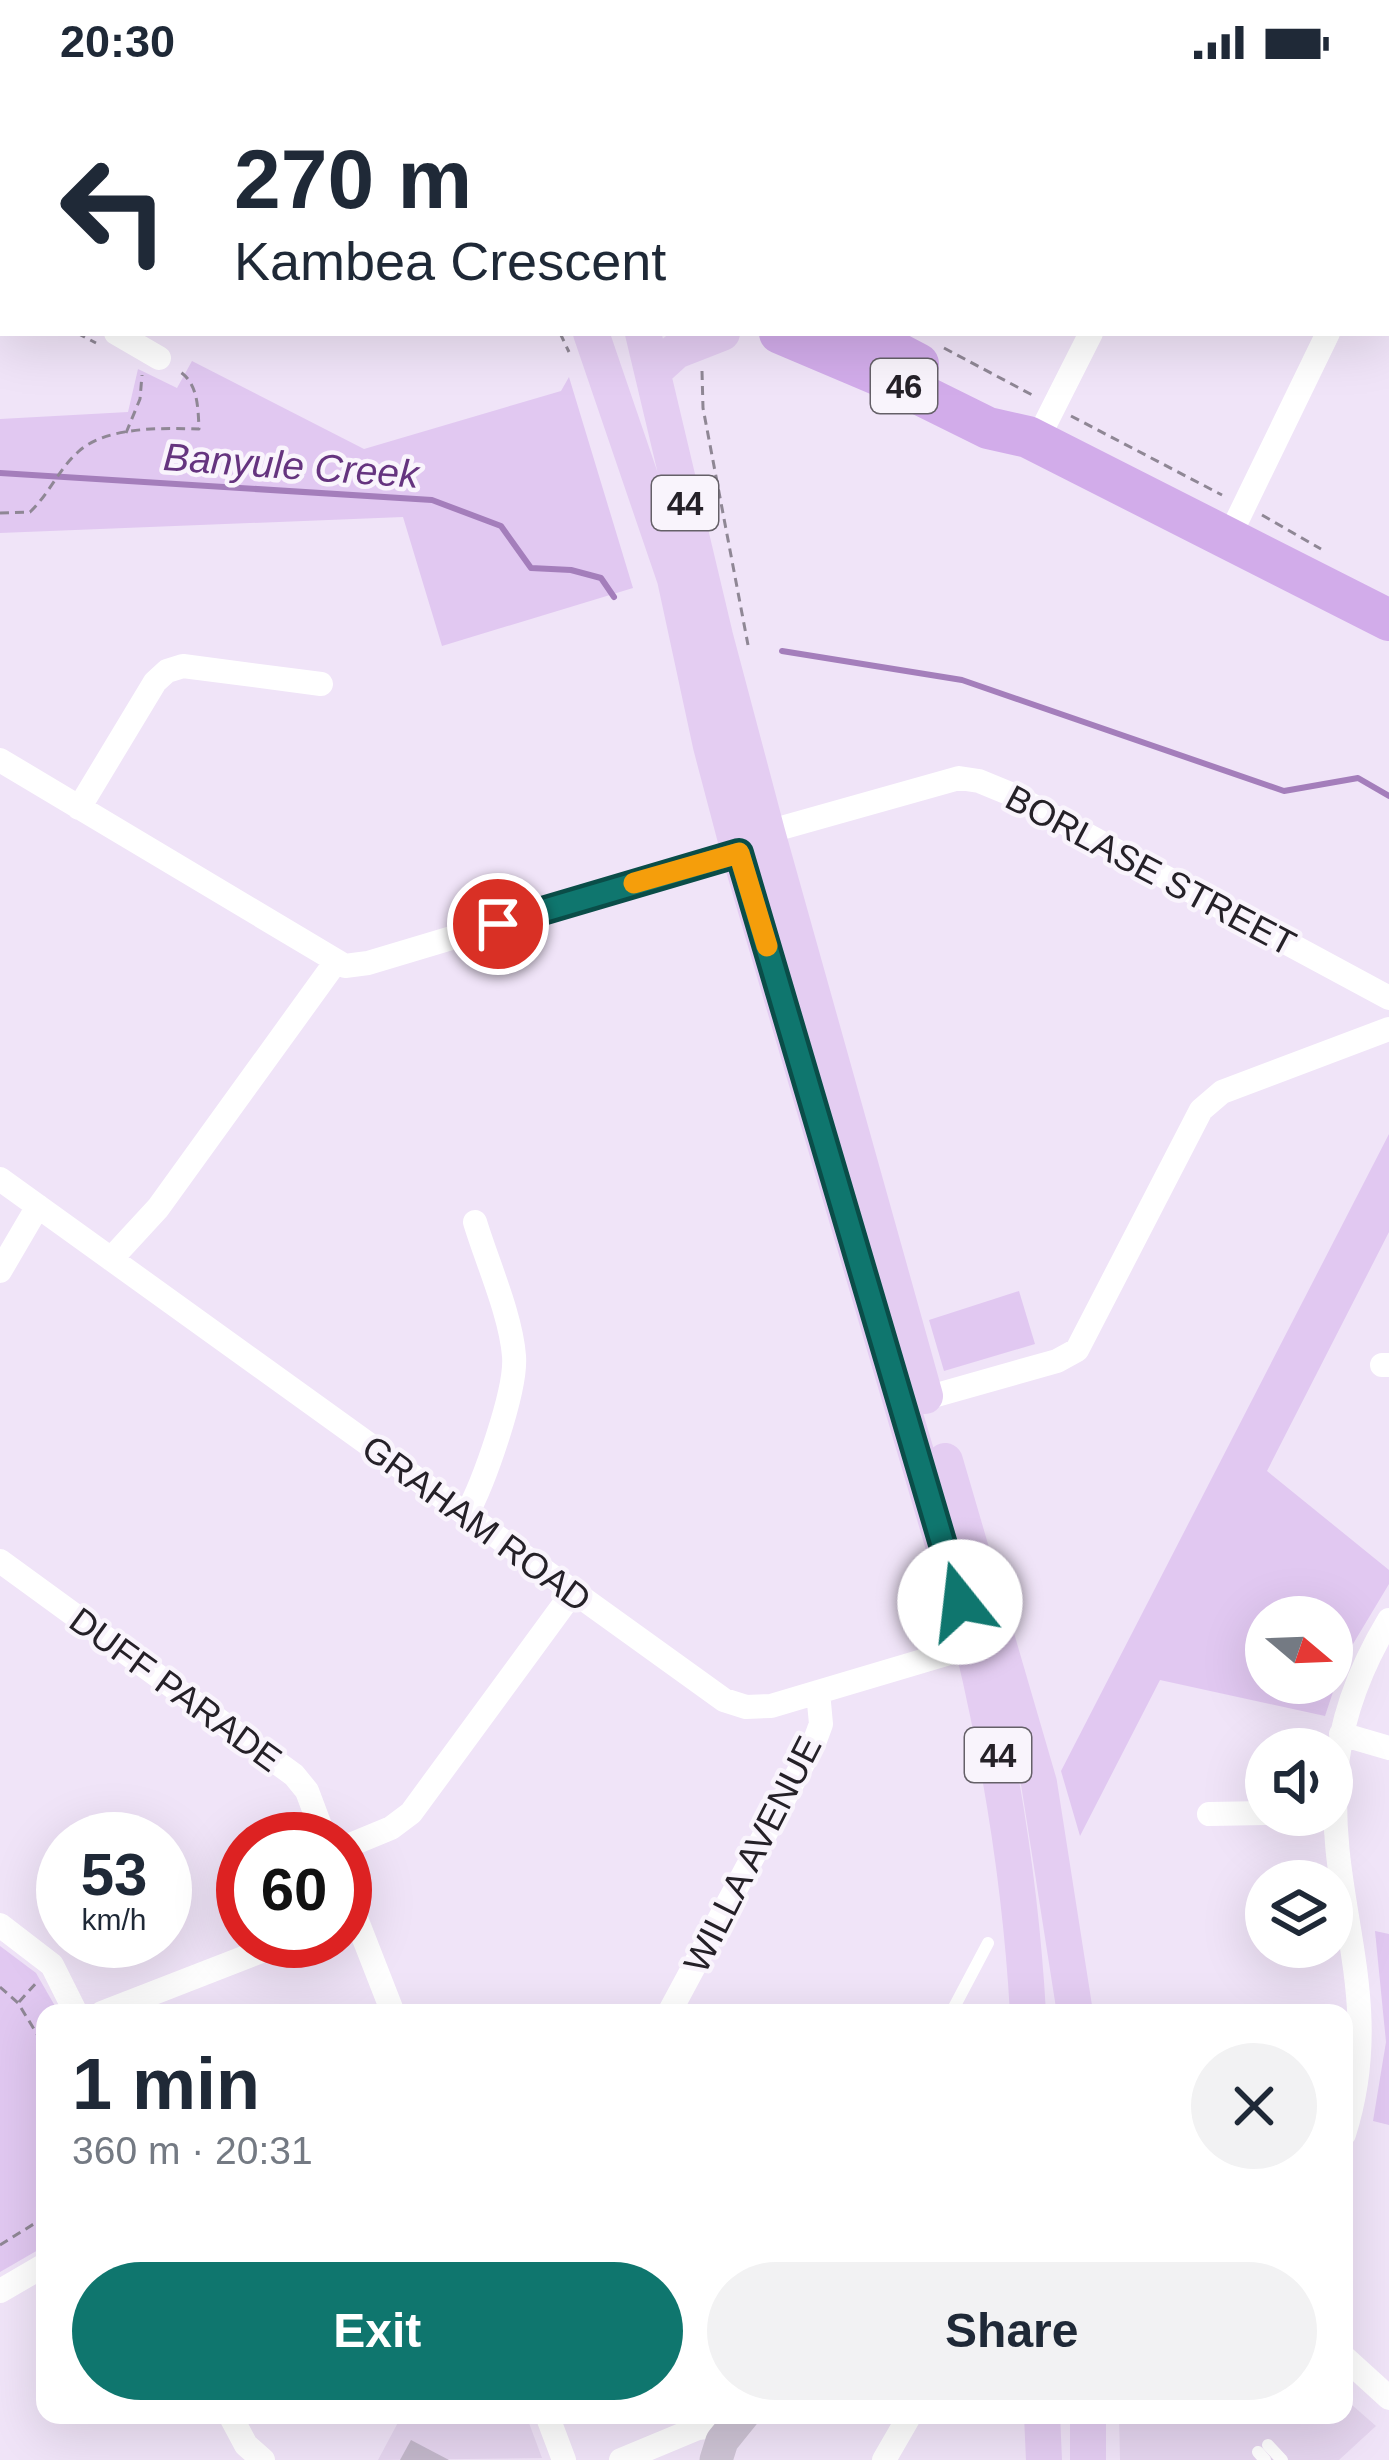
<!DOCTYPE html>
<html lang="en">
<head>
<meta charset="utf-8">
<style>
	body { margin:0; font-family:Arial,sans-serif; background:#f2f2f3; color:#1f2937; height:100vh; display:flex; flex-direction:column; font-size:45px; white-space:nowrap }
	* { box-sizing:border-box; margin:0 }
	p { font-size:39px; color:#747a83 }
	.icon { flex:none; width:66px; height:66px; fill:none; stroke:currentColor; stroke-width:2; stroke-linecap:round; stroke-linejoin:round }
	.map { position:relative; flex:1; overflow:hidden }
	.panel { position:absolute; left:36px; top:1920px; width:1317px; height:420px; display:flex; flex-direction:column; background:#fff; border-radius:24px; box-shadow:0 12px 48px #0002 }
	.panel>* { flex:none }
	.top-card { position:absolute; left:0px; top:0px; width:1389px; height:252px; box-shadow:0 12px 48px #0002; background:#fff; color:#1f2937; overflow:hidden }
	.needle { width:78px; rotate:109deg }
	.buttons { position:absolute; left:1245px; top:1512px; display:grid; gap:24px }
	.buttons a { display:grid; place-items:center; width:108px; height:108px; border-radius:50%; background:#fff; box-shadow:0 12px 48px #0002; font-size:60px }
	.speed { position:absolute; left:36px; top:1728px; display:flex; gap:24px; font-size:60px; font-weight:700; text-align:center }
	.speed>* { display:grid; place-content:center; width:156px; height:156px; border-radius:50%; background:#fff; box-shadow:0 12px 48px #0002; line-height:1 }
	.speed small { font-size:30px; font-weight:400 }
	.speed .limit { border:18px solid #d22; background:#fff; color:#111 }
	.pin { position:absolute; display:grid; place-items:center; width:102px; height:102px; color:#fff; margin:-51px; border:6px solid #fff; border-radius:50%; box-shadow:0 3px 12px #0007 }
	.me { position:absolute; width:132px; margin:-66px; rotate:344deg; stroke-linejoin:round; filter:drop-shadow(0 0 9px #0008) }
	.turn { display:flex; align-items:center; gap:42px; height:252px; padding:0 36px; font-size:54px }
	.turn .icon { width:156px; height:156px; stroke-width:2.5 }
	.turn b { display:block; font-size:84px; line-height:102px }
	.round { display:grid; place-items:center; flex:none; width:126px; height:126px; border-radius:63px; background:#f2f2f3 }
	.headline { display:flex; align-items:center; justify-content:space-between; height:204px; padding:0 36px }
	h1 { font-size:72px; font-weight:800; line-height:90px }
	.action { display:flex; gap:24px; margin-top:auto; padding:24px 36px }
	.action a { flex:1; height:138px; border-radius:72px; background:#0f766e; color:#fff; font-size:48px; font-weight:800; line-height:138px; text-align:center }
	.action a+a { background:#f2f2f3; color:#1f2937 }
	.status { display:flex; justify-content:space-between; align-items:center; height:84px; padding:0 60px; background:#fff; direction:ltr }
	.status svg { height:33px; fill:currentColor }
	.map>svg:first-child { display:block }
	.built { fill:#e5d5ef }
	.green { fill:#e1c8f1; fill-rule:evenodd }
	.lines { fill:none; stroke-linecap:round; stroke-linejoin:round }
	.stream { stroke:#a47ebb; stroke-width:6 }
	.building { fill:#c2b7ca }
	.path { stroke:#8f8795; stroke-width:3; stroke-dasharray:9 6; stroke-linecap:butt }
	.lane { stroke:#fff; stroke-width:12 }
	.street { stroke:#fff; stroke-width:24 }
	.secondary { stroke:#cec4d5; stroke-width:33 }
	.primary { stroke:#e4cdf2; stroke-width:36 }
	.highway { stroke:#d2acea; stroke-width:42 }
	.route-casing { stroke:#0a4d48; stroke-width:30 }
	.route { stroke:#0f766e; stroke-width:21 }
	.slow { stroke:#f59e0b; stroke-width:21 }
	.labels { text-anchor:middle; stroke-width:9; stroke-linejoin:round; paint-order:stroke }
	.shield { fill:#f9f4fc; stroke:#656068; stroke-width:3 }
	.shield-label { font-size:33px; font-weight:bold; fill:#252128 }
	.street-label { font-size:36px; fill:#252128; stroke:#f9f4fc }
	.water-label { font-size:39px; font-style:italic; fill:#65347f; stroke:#f9f4fc }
</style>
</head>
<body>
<div class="status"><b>20:30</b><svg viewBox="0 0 49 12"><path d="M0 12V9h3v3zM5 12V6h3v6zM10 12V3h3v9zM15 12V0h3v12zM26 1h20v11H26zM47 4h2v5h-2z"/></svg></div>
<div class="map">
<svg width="1389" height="2376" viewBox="0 0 1389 2376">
	<rect width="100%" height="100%" fill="#f0e4f8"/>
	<path class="built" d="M1344,2314L1376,2342L1339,2376H1120L1119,2331H1344Z
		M402,2331H526L542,2374L378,2376Z"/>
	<path class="green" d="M192,277L364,365L561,307L569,293L633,504L442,562L403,433L0,449V335L128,328L138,285L177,304Z
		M1389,1050V1148L1267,1387L1389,1486V1500L1344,1575L1325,1632L1160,1596L1080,1752L1061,1687ZM1266,1533H1332V1599H1266Z
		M1019,1207L1035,1260L944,1287L929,1236Z
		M1375,1847L1389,1850V2041L1373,2037L1386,1958Z
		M0,1862L36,1889L59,1929H45V2162L0,2188Z"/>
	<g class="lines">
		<path class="stream" d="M0,389L432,416L501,442L531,484L571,486L601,494L614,513
			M782,567L962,596L1284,707L1358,694L1389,712"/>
	</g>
	<path class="building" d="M411,2356L449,2376H400Z"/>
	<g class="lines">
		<path class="path" d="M589,0L590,3
			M77,249L96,259
			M560,249L569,268
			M944,264L1036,313
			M702,287L703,324L748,561
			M1071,332L1222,411
			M126,349L140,315L142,291
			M0,429L30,428C49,410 59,385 78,368C106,342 163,344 199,345C198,323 198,299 179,287
			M1262,431L1321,465
			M0,1903L18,1919L45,1963
			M19,1918L37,1898
			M0,2161L45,2133"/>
		<path class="lane" d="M951,1929L988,1859
			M1268,2361L1282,2376
			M1258,2368L1265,2376"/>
		<path class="street" d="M978,0L984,3
			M103,3L105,0
			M1215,3L1217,0
			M1386,130L1389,124
			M0,189L3,190
			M116,249L159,274
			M1036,358L1091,249
			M1228,455L1328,249
			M0,676L345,882L368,879L739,768
			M79,724L155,598L167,587L183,582L321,600
			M767,748L959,694L979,697L1013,711L1389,914
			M0,1095L724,1616L746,1623L771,1622L983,1559
			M111,1175L158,1124L335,879
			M0,1187L38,1122
			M1382,1281H1389
			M926,1314L1057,1277L1077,1266L1201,1026L1222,1008L1389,945
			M466,1431C483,1401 517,1306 514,1272C511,1231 487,1178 475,1138
			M0,1477L294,1691L307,1707L325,1755
			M1341,1650L1389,1664
			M1209,1730L1266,1729
			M345,1763L391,1744L411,1729L573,1508
			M345,1806L393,1929
			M0,1841L52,1881L76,1929
			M102,1929L287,1857
			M669,1929L814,1659L821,1640L818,1608
			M1344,2050C1387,1915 1327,1820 1336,1692C1340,1636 1360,1584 1389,1536
			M0,2207L45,2181
			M1344,2273L1389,2314
			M230,2331L246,2361L263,2376
			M547,2331L564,2376
			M621,2376L698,2344C712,2342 717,2344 722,2357
			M884,2376L910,2331"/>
		<path class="secondary" d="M716,2376L722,2357L743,2331"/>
		<path class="primary" d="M591,249L675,495L711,662L739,768L973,1562C1002,1684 1021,1804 1028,1929
			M643,249L715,552L767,748L925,1312
			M654,287L676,267L722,249
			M945,1377L1039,1699L1075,1929
			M1042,2331L1044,2376
			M1088,2376V2331"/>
		<path class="highway" d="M508,0L509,3
			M554,0L555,3
			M780,249L891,296L988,344L1028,353L1389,536
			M859,249L918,280"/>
	</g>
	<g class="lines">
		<g class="route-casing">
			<path id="route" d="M498,840L739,769L960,1518"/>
		</g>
		<use href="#route" class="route"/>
		<path class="slow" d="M634,799L739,769L767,862"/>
	</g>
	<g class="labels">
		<g class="shield">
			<rect x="871" y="275" width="66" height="54" rx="9"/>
			<rect x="652" y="392" width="66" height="54" rx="9"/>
			<rect x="965" y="1644" width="66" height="54" rx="9"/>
		</g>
		<g class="shield-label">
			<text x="904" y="314">46</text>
			<text x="685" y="431">44</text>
			<text x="998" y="1683">44</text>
		</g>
		<g class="street-label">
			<text transform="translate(1151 786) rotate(28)" y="13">BORLASE STREET</text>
			<text transform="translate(477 1439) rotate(36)" y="13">GRAHAM ROAD</text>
			<text transform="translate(176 1605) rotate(36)" y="13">DUFF PARADE</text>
			<text transform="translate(752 1770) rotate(-63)" y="13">WILLA AVENUE</text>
		</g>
		<g class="water-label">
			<text transform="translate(291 381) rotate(4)" y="14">Banyule Creek</text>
		</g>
	</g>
</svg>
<div class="buttons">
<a><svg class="needle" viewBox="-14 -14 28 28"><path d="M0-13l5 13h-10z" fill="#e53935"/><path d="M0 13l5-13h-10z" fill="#747a83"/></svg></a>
<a><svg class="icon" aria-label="sound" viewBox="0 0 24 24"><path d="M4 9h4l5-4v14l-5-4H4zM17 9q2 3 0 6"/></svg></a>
<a><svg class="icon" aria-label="layers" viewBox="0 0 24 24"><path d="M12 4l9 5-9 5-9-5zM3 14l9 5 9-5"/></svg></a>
</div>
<div class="speed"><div>53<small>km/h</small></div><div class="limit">60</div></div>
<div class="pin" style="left:498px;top:840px;background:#d93025"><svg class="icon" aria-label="arrive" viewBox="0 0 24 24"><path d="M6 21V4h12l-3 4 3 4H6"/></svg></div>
<svg class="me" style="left:960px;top:1518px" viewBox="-20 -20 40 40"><circle r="19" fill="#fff"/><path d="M0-13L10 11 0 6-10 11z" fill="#0f766e"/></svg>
<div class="top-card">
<div class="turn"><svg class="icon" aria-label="left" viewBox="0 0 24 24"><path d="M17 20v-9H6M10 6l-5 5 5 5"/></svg><div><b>270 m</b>Kambea Crescent</div></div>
</div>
<section class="panel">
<div class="headline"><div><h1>1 min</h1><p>360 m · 20:31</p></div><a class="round"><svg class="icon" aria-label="close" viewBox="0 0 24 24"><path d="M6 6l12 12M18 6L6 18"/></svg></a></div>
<div class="action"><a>Exit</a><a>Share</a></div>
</section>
</div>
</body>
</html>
